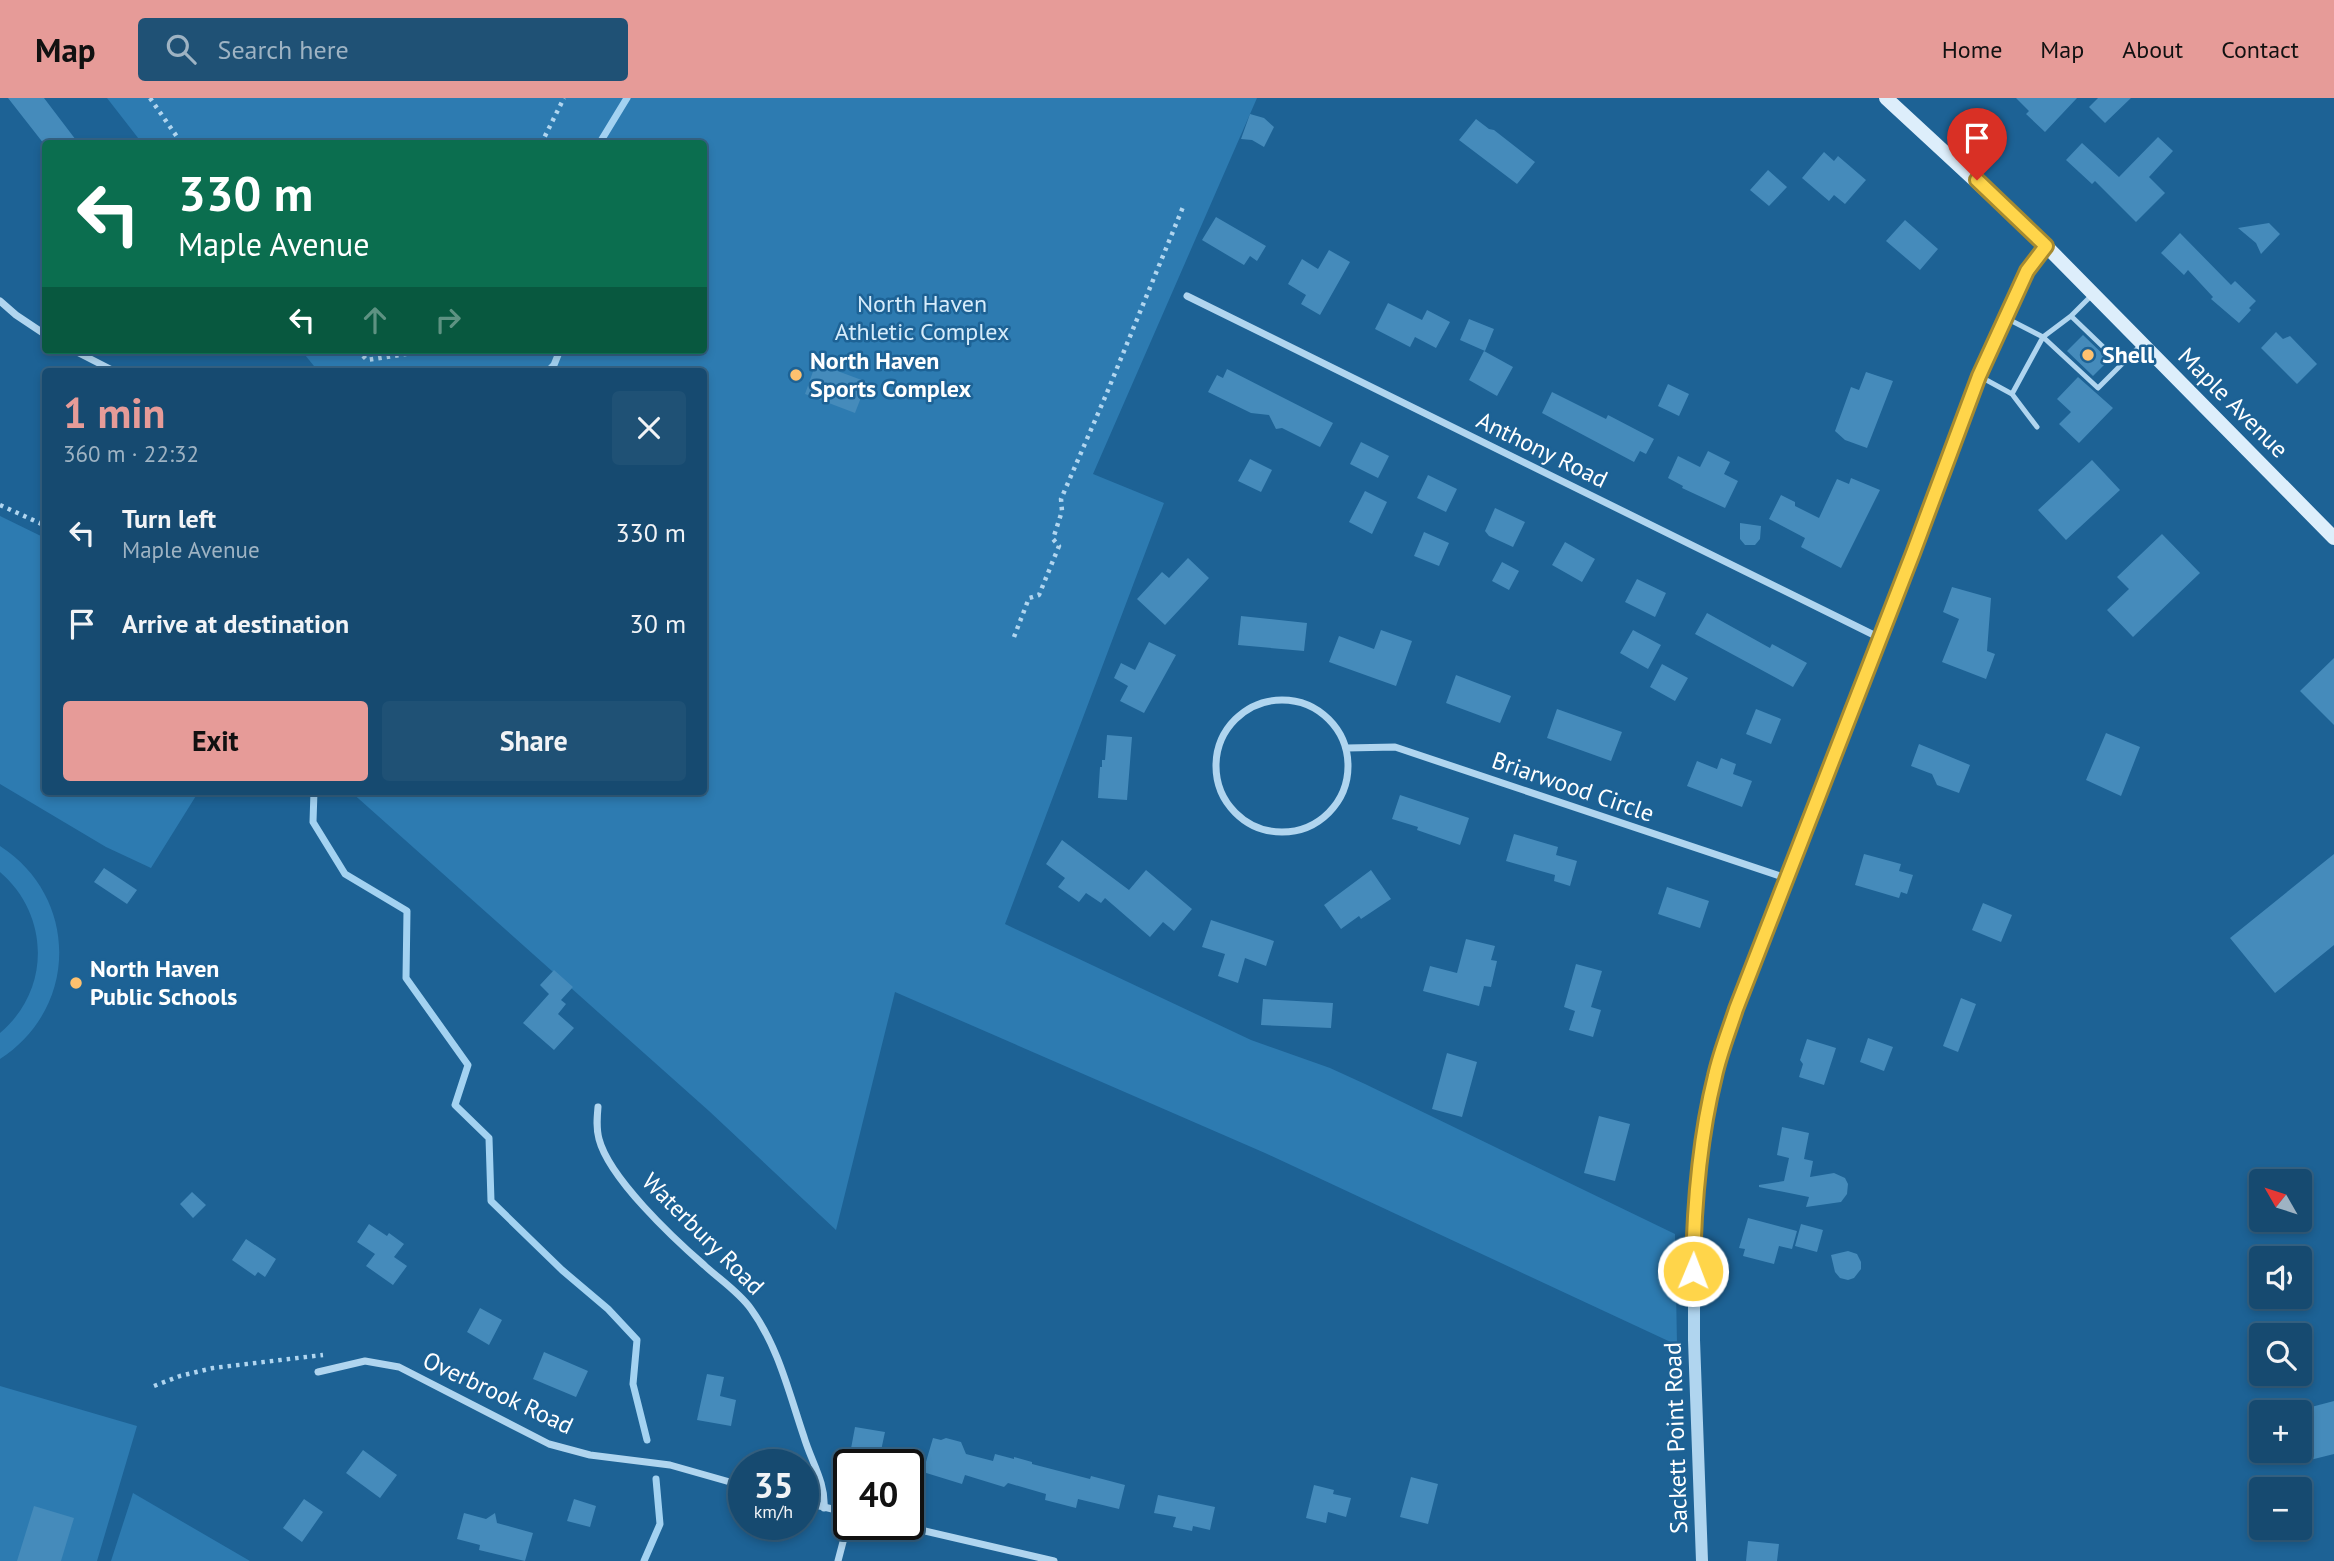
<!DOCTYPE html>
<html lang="en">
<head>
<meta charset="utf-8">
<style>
	body { margin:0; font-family:"PT Sans",sans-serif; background:#1f5175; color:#f1f3f6; height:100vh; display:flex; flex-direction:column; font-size:26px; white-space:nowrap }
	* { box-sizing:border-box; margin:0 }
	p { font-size:23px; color:#9eb3c3 }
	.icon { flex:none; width:38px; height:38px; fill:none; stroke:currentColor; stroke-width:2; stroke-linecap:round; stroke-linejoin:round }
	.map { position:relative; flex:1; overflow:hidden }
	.details { position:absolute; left:42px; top:270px; width:665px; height:427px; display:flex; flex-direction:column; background:#164a70; border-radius:7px; box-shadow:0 4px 10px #0003,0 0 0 2px #356283 }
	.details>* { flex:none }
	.top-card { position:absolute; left:42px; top:42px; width:665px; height:214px; border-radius:7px; box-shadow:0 4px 10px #0003,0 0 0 2px #356283; background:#0b6e4f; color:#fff; overflow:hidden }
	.needle { width:46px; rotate:309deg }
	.fabs { position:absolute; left:2249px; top:1071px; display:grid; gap:14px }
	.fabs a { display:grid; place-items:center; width:63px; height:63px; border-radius:7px; background:#164a70; box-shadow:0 4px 10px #0003,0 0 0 2px #356283; font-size:35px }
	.speed { position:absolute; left:728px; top:1351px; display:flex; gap:14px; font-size:35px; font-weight:700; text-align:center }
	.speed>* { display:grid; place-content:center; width:91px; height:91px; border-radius:50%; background:#164a70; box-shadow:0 4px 10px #0003,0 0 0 2px #356283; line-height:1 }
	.speed small { font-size:18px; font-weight:400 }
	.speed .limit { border:4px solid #111; border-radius:10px; background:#fff; color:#111 }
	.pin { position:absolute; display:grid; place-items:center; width:60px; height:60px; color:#fff; margin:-72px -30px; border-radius:50% 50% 50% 0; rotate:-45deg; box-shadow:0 0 7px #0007 }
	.pin .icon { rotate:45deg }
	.me { position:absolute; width:77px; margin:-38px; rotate:1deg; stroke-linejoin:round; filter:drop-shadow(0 0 5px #0008) }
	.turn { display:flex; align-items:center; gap:24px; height:147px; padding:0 21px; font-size:32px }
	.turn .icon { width:91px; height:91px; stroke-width:2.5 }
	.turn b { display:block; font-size:49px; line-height:60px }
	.lanes { display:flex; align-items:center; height:66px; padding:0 21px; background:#0003; justify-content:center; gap:35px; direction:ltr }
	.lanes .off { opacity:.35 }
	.round { display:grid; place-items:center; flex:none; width:74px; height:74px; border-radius:7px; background:#1f5175 }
	.overview { display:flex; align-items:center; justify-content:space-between; height:119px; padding:0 21px }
	h1 { font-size:42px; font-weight:800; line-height:52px; color:#e69b98 }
	.action { display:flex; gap:14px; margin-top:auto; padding:14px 21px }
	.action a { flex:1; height:80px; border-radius:7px; background:#e69b98; color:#111; font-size:28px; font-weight:800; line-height:80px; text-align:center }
	.action a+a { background:#1f5175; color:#f1f3f6 }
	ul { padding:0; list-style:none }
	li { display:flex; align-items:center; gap:21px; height:91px; padding:0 21px }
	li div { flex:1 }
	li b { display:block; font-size:26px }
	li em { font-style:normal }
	header { display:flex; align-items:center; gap:42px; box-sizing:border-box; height:98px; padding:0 35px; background:#e69b98; color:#111 }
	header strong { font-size:33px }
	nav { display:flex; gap:38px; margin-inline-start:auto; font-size:24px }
	.search { width:490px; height:63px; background:#1f5175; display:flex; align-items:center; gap:18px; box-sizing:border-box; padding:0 24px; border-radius:7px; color:#9eb3c3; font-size:26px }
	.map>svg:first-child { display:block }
	.green { fill:#2d7bb1 }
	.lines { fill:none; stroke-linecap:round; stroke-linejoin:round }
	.stream { stroke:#a3d2f1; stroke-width:7 }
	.building { fill:#458bbb }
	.path { stroke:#b0d5ef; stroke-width:4.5; stroke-dasharray:3.5 5; stroke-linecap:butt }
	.service { stroke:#b0d5ef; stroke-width:5 }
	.minor { stroke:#b0d5ef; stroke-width:7 }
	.tertiary { stroke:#b0d5ef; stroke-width:12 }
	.secondary { stroke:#ddeefb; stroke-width:14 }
	.route-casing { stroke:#a68a30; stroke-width:18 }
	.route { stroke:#ffd54a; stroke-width:12 }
	.poi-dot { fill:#fec16f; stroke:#1d6295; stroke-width:2.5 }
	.labels { text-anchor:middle; stroke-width:5; stroke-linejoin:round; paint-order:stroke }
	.park-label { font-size:24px; fill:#d6ecfb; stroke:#1d6295 }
	.poi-label { font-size:24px; font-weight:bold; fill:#fff; stroke:#1d6295; text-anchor:start }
	.street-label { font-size:24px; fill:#fff; stroke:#1d6295 }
</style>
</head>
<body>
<header>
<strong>Map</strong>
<div class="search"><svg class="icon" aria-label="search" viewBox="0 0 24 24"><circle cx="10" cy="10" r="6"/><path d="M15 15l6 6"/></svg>Search here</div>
<nav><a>Home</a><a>Map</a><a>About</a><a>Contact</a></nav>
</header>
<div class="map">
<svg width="2334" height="1463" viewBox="0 0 2334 1463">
	<rect width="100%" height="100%" fill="#1d6295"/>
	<path class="green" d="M107,0H1257L1093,376L1164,405L1005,826L1251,942L1330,970L1365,986L1675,1136L1677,1247L1265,1055L895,894L836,1132L709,1013L350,693H704V273H318L301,252H704V46L142,45Z
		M0,418L45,440L46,693H199L151,770L106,749L0,686Z
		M0,748C79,799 79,910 0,961V935C51,892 50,817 0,774Z
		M0,1288L137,1328L97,1463H0Z
		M133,1395L250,1463H111Z"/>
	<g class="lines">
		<path class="stream" d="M599,46L627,0
			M548,273L554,267L560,252
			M314,693L313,724L345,776L407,813L406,880L468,967L455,1007L489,1040L491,1103L562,1172L608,1211L637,1242L633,1286L647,1342
			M644,1463L660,1426L656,1381"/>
	</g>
	<path class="building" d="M8,0H44L79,46H44Z
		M2016,0H2077L2045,34L2026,16L2029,13Z
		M2098,0H2131L2105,25L2089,9Z
		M1250,16L1264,20L1274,29L1264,49L1252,42L1241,41Z
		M1476,21L1489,31L1494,32L1535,64L1517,86L1459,42Z
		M2158,39L2173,53L2149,79L2165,95L2136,124L2095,83L2092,86L2066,62L2082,45L2119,79Z
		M1824,54L1834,63L1838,58L1866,82L1845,106L1834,97L1829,103L1802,80Z
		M1768,72L1787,89L1769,108L1750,92Z
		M1216,119L1266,148L1257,163L1250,158L1244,167L1202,142Z
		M1905,122L1938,151L1920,172L1886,143Z
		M2269,125L2280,136L2261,156L2256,145L2238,130Z
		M2180,135L2231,187L2235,183L2256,203L2249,210L2251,212L2239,225L2211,201L2213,199L2188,172L2184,177L2161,155Z
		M1329,152L1350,164L1320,217L1301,206L1306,197L1288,186L1302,161L1318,171Z
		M1388,205L1422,222L1427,212L1450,224L1436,250L1415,239L1410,249L1375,231Z
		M1469,221L1494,231L1485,253L1460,242Z
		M2276,234L2283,241L2290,238L2317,266L2297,286L2261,250Z
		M2083,237L2109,262L2093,278L2067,253Z
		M1484,253L1513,269L1497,298L1469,282Z
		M816,265L867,284L855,315L805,296Z
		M1227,271L1333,325L1320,349L1282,330L1276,331L1269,317L1251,315L1208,294L1217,277L1223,280Z
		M1866,274L1893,283L1867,350L1845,342L1835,333L1851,289L1859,292Z
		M2078,279L2113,310L2079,345L2059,326L2071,314L2057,301Z
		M1668,286L1689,296L1679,318L1658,308Z
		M1552,294L1606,321L1608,317L1654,341L1646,356L1640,353L1634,364L1542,315Z
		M1361,344L1389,358L1378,380L1350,366Z
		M1708,353L1730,364L1724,376L1738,383L1725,410L1682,390L1683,388L1668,380L1678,358L1700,369Z
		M1250,361L1272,372L1261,394L1238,383Z
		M2092,362L2120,392L2066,442L2038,412Z
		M1428,377L1457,391L1446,414L1417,400Z
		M1851,380L1880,392L1841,470L1801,449L1805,440L1769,421L1781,397L1795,404V408L1819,420L1837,381L1849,386Z
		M1365,393L1387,404L1372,436L1349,424Z
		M1495,410L1525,424L1513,449L1489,438L1485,433Z
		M1740,425L1761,428L1760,441L1755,447H1745L1740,441Z
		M1424,434L1449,445L1439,468L1414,458Z
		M2162,436L2200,475L2133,539L2107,512L2129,491L2117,479Z
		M1565,444L1595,461L1582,484L1552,467Z
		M1188,460L1209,480L1165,527L1137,501L1162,474L1169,480Z
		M1502,464L1519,473L1509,492L1492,483Z
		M1637,481L1666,495L1655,519L1625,504Z
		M1952,489L1991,500L1987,553L1995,556L1986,581L1942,564L1959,521L1943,514Z
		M1707,515L1770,550L1772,546L1807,565L1793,589L1695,536Z
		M1241,518L1307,525L1304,553L1238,547Z
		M1381,532L1412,543L1396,588L1329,564L1339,538L1374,551Z
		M1633,532L1661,547L1648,571L1620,555Z
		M1149,544L1176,557L1144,615L1120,603L1128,588L1114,580L1121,565L1135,572Z
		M2334,560V627L2300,593Z
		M1662,566L1688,580L1675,603L1650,589Z
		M1456,577L1511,598L1500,625L1446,605Z
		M1557,611L1622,634L1611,663L1547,640Z
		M1756,611L1781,621L1771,646L1746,636Z
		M2106,635L2140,649L2121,698L2086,682Z
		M1107,637L1132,639L1127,702L1098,700L1100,669H1102V662H1105Z
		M1919,646L1970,667L1959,695L1937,687L1932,676L1911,668Z
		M1721,660L1736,666L1733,676L1752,683L1742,709L1687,688L1697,663L1717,671Z
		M1400,697L1469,720L1460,747L1417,732L1418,729L1392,721Z
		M1514,736L1558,749L1556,757L1577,763L1570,788L1554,783L1555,777L1506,763Z
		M1062,742L1129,792L1146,772L1192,811L1174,833L1163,824L1150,839L1105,800L1101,805L1086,795L1079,804L1058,789L1065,780L1046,766Z
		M1864,756L1901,766L1899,773L1913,777L1907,796L1901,794L1899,800L1855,787Z
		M2334,756V847L2275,895L2230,840Z
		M104,770L137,792L127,806L94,784Z
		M1371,772L1391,801L1361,821L1359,818L1341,831L1324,807Z
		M1667,789L1709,803L1700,830L1658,816Z
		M1983,805L2012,817L2001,844L1972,832Z
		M1211,822L1274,843L1266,868L1245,860L1238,885L1218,878L1225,856L1202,849Z
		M1466,841L1495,848L1491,862L1497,863L1491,889L1484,888L1479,908L1423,893L1430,868L1457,875Z
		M1576,866L1602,873L1591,909L1601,912L1593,939L1569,932L1575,913L1564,909Z
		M554,872L573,889L561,902L566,906L558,916L574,930L554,952L523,925L549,896L540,887Z
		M1961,900L1976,906L1958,954L1943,948Z
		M1263,901L1333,905L1331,930L1261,927Z
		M1868,940L1893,949L1884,973L1860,964Z
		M1807,941L1836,950L1824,987L1799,979L1803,966L1800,962Z
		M1447,955L1477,964L1462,1019L1432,1011Z
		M1599,1018L1630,1026L1615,1083L1584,1075Z
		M1782,1029L1809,1035L1804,1061L1813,1063L1810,1079L1834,1075L1845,1080L1848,1086L1847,1096L1841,1104L1806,1109L1809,1099L1759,1089V1087L1784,1083L1789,1060L1777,1057Z
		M192,1094L206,1107L193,1120L180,1106Z
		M1748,1120L1797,1133L1792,1151L1779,1148L1774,1166L1743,1158L1745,1151L1739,1150Z
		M369,1126L387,1138L389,1135L404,1146L394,1159L407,1168L393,1187L366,1168L375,1156L357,1144Z
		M1801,1126L1823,1132L1817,1154L1795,1148Z
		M246,1141L276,1161L265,1179L258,1174L255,1178L232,1162Z
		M1848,1153L1857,1156L1861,1164V1171L1854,1180L1848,1182L1840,1180L1835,1174L1831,1157Z
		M480,1210L502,1222L489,1247L467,1234Z
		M544,1254L588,1273L576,1299L533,1281Z
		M707,1276L724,1279L720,1298L736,1302L731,1328L697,1322Z
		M2334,1303V1356L2310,1362L2300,1325V1314L2296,1313Z
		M855,1329L885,1334L879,1362L850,1356Z
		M933,1340L941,1342L946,1340L961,1344L966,1356L993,1363L995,1356L1014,1361V1359L1032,1364V1366L1090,1381L1091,1378L1125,1387L1119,1411L1078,1401L1076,1410L1045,1402L1046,1396L1008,1385L1004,1389L965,1377L962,1386L923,1374Z
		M363,1352L397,1377L380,1400L346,1375Z
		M1411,1379L1438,1386L1428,1426L1400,1419Z
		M1314,1387L1334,1392L1333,1396L1351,1400L1346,1419L1328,1414L1326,1425L1306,1420Z
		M1158,1397L1215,1409L1210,1432L1193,1428L1192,1433L1173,1429L1176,1419L1154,1415Z
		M304,1401L323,1414L302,1444L283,1430Z
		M574,1401L596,1408L590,1429L567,1423Z
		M34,1408L74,1420L61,1463H17Z
		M464,1415L486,1421L495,1415L497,1425L533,1435L525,1463L479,1452L480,1447L457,1441Z
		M1748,1443L1779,1446L1777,1463H1746Z"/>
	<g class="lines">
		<path class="path" d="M150,0L182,46
			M541,46L564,0
			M357,252L367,262L406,256L409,252
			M0,407L46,428
			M1014,539L1029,500L1039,497L1059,448L1053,441L1062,413L1061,401L1106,297L1183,109
			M154,1288L180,1278L213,1270L323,1257"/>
		<path class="service" d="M2091,198L2071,218L2043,239L2098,290L2142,246
			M2071,218L2121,266
			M1979,278L2012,296L2043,239L2006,220
			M2012,296L2037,329"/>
		<path class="minor" d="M1187,198L1880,540
			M0,203L16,217L46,237
			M73,252L114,273
			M1216 668a66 66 0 1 1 132 0a66 66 0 1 1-132 0Z
			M1347,650L1395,649L1786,780
			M598,1009C597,1020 596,1030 599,1041C609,1080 673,1140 704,1167C719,1181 739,1194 751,1211C778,1248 789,1295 804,1339C811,1363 826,1385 824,1410
			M318,1274L365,1263L399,1269L549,1346L590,1357L670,1367L744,1388
			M803,1404L849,1415
			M895,1426L1054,1463
			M838,1463L849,1421"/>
		<path class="tertiary" d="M1702,1463L1694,1242V1124L1705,1022L1715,976L1752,867L1913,455L1979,278L2027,173L2046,148"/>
		<path class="secondary" d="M1886,0L2046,148L2334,440"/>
	</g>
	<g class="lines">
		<g class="route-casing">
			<path id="route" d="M1693,1173C1694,1108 1699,1042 1715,978C1720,955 1729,933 1736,911L1913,455L1979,278L2027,173L2046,148L1977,82"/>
		</g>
		<use href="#route" class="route"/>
	</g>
	<g class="poi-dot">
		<circle cx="2088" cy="257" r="7"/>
		<circle cx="796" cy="277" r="7"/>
		<circle cx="76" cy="885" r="7"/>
	</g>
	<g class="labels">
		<g class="park-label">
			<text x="922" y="214">North Haven<tspan x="922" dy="28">Athletic Complex</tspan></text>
		</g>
		<g class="poi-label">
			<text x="2102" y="265">Shell</text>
			<text x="810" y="271">North Haven<tspan x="810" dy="28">Sports Complex</tspan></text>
			<text x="90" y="879">North Haven<tspan x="90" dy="28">Public Schools</tspan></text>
		</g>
		<g class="street-label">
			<text transform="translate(2233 305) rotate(45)" y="8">Maple Avenue</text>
			<text transform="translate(1542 352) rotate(26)" y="8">Anthony Road</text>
			<text transform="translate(1573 689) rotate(19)" y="8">Briarwood Circle</text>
			<text transform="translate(703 1136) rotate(45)" y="8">Waterbury Road</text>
			<text transform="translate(498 1295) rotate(25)" y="8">Overbrook Road</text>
			<text transform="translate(1676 1340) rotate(-92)" y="8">Sackett Point Road</text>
		</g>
	</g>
</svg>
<div class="fabs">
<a><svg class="needle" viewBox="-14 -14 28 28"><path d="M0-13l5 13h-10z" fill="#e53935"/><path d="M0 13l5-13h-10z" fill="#9eb3c3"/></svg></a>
<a><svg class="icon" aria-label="sound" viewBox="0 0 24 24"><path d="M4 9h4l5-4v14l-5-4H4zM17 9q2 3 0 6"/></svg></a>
<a><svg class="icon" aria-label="search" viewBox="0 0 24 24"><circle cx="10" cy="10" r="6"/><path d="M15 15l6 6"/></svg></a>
<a>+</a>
<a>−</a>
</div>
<div class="speed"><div>35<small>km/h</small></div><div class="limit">40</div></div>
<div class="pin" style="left:1977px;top:82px;background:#d93025"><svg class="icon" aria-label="arrive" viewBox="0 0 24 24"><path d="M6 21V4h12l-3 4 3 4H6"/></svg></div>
<svg class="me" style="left:1693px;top:1173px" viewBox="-20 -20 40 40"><circle r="17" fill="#ffd54a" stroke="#fff" stroke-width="3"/><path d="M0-11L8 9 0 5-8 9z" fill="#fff"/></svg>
<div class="top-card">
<div class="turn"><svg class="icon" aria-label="left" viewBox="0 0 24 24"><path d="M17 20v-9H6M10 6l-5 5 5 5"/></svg><div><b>330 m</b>Maple Avenue</div></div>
<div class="lanes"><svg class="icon" aria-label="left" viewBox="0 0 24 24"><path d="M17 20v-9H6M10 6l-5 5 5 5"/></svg><svg class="icon off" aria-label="ahead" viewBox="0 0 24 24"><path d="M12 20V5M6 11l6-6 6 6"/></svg><svg class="icon off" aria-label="right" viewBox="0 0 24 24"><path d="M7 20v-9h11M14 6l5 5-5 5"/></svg></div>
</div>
<section class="details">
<div class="overview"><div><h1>1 min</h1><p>360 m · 22:32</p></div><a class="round"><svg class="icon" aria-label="close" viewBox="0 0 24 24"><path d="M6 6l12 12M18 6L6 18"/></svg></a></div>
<ul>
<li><svg class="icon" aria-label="left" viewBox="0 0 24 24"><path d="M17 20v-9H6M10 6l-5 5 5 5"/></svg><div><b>Turn left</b><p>Maple Avenue</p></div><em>330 m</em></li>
<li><svg class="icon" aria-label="arrive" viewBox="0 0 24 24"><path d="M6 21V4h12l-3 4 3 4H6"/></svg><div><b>Arrive at destination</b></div><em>30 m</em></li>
</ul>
<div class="action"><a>Exit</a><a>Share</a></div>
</section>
</div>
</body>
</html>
